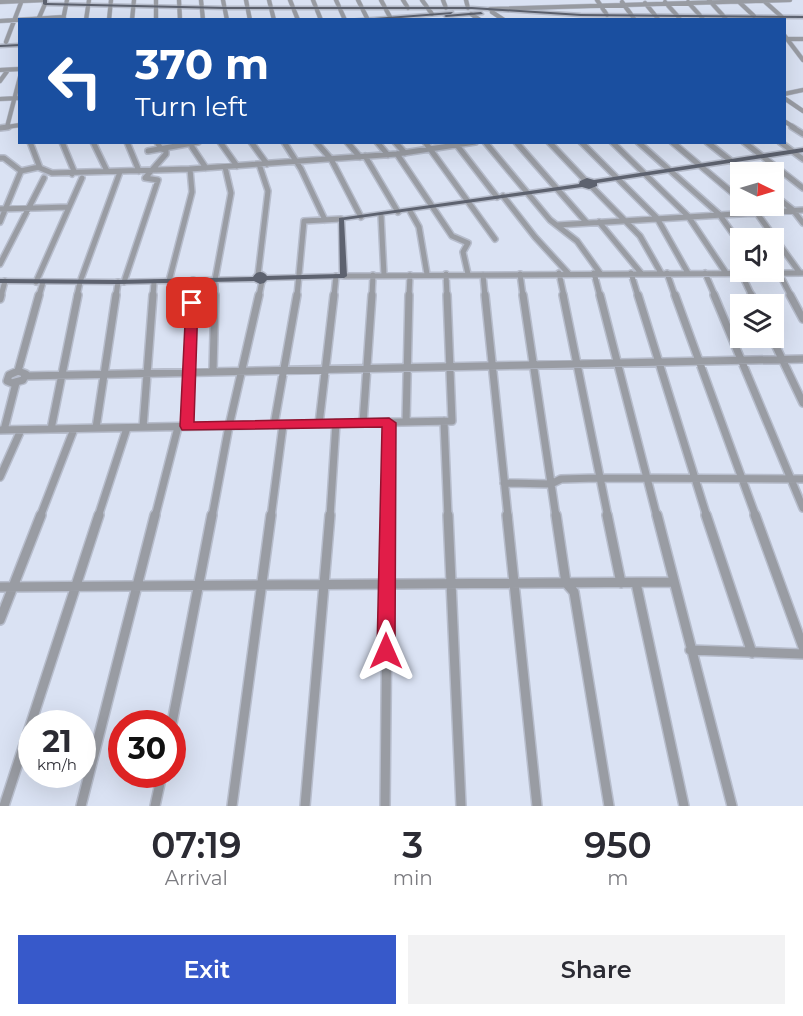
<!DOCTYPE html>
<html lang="en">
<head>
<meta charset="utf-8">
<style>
	body { margin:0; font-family:Montserrat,sans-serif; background:#f2f2f3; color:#2b2b33; height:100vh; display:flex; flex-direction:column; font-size:22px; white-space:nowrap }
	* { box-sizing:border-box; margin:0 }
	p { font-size:20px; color:#7c7c81 }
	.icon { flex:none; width:33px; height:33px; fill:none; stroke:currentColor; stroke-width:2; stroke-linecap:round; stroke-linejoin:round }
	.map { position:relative; height:806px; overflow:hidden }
	.side { display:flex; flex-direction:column; background:#fff; flex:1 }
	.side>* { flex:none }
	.top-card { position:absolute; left:18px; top:18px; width:768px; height:126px; border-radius:0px; box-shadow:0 6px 24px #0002; background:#1a4fa0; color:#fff; overflow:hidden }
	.needle { width:39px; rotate:95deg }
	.controls { position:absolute; left:730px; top:162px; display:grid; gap:12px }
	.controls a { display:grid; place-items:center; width:54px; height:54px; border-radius:0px; background:#fff; box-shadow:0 6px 24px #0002; font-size:30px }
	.speed { position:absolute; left:18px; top:710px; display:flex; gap:12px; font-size:30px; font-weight:700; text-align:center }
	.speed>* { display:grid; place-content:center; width:78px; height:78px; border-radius:50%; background:#fff; box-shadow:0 6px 24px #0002; line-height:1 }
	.speed small { font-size:15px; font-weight:400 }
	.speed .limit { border:9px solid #d22; background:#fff; color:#111 }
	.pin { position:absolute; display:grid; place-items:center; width:51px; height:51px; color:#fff; margin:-26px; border-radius:12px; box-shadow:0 3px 9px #0006 }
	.me { position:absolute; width:66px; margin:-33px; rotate:0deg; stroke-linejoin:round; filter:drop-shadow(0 0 4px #0008) }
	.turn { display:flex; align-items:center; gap:21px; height:126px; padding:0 18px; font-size:27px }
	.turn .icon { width:78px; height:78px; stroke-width:2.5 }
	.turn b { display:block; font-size:42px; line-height:51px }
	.eta { display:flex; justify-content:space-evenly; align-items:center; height:102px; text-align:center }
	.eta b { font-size:36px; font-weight:600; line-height:42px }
	.button { display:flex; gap:12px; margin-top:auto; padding:12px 18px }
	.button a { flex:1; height:69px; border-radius:0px; background:#3759ca; color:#fff; font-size:24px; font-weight:600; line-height:69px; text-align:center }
	.button a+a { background:#f2f2f3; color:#2b2b33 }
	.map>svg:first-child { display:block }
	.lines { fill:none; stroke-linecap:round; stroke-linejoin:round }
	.minor-far3-casing { stroke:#b7bdcc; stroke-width:5 }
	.minor-far2-casing { stroke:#b7bdcc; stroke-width:8 }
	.minor-far1-casing { stroke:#b7bdcc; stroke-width:10 }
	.minor-casing { stroke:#b7bdcc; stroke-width:12 }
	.major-casing { stroke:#b7bdcc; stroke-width:3 }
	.minor-far3 { stroke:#999ca3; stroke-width:4 }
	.minor-far2 { stroke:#999ca3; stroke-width:5 }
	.minor-far1 { stroke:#999ca3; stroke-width:7 }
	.minor { stroke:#999ca3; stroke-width:9 }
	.major { fill:#5d626f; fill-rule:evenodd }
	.route { fill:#e11d48; stroke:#92132f; stroke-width:1.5 }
</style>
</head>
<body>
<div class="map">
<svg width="803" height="806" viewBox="0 0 803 806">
	<rect width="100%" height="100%" fill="#dae2f3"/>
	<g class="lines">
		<g class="minor-far3-casing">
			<path id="minor-far3" d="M156,0V20
				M179,0L180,20
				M201,0L203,20
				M223,0L227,20
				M246,0L250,20
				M269,0L274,20
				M290,0L298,20
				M313,0L321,20
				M336,0L345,20
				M358,0L367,18
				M381,0L390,17
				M403,0L408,8
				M422,0L432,14
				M443,0L446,8
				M466,0L468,8
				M597,0L607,15
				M709,0L727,20
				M737,0L754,16
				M763,0L782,17
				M0,2L45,0
				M622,2L635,20
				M665,2L681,20
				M688,2L704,20
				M645,3L659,20
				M490,9L790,0
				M492,12L504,20
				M471,14L480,20
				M38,20L45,4
				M63,20L67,0
				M86,20L89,0
				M109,20L111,0
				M132,20L134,0
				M0,21L64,17
				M784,35L803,60
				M785,39H803
				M6,42L22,0
				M0,70L20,69
				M0,81L8,70
				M784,94L803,90
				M784,98L803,111
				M0,99L20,98
				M784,121L795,128
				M7,127L20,77
				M0,128L20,125"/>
		</g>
		<g class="minor-far2-casing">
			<path id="minor-far2" d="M792,127L803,134
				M0,128L8,127
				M30,142L40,168L52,173L190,169L192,192L169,281
				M62,142L74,171L72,174
				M93,142L107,171
				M127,142L139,171
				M220,142L237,166
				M251,142L267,164
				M284,142L301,169L325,220
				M316,142L331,159L361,217
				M347,142L360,157
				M377,142L388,155
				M395,142L405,153
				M425,142L495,239
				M485,142L550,220L577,241L600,273
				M516,142L587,223
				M549,142L585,180
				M581,142L657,218L688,273
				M612,142L688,216L726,273
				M638,142L719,214L741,245
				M672,142L741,200
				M707,142L745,172
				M744,142L803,188
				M780,142L803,159
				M192,143V147L206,168
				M456,144L497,197
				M148,151L198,142
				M397,154L452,236L468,243L463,252L468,274
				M365,156L398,212
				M0,158H4L21,171L39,167
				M190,169L397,154L475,142
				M591,186L640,236L661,273
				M774,195L793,210L803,223
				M503,196L535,237L568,273
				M748,206L756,212L800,273
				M0,209L69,207
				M410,211L419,227L427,274
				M381,215L384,275
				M0,222L21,171
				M599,222L641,273
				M557,225L803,210
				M0,264L44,178
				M559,273L564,296
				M594,273L600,296
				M631,273L638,296
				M667,273L675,296
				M705,273L715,296
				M741,273L752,296
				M779,273L791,296
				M446,274L447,296
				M520,274L523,296
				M258,275L268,191L259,164
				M483,275L485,296
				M344,276L803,273
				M36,282L82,178
				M124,282L158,180L145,178L166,154V150L161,149L157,142
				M1,296L5,281
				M39,296L43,282
				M77,296L80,282L120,172
				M116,296L118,282
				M153,296L154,282
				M192,296L193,280
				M215,296V280L231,193L225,167
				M259,296L262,281
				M297,296L304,221L341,219
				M334,296L336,276
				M372,296L373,275
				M409,296L410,275"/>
		</g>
		<g class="minor-far1-casing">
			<path id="minor-far1" d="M485,295L508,517
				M523,295L556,517
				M563,295L608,517
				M600,295L657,517
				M638,295L707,517
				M675,295L756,517
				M714,295L803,508
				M751,295L756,304
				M790,295L803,319
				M0,299L1,295
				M772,338L803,403
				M18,371L39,295
				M18,371L26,374L23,380L12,383L7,381L9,375Z
				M213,371L215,295
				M26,376L803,359
				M444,421L448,517
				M406,422L409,295
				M363,423L372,295
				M319,424L334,295
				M274,425L297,295
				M187,426L192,295
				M143,427L153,295
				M96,428L116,295
				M51,429L78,295
				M0,430L452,421L447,295
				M4,430L16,383
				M0,477L21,430
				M504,483L551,484L561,479L598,478L803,479
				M40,517L74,429
				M98,517L127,428
				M155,517L178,427
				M212,517L229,426L259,295
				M271,517L283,425
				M330,517L336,423
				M388,517L389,422"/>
		</g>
		<g class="minor-casing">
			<path id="minor" d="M448,515L461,806
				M507,515L537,806
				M556,515L566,583L574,592L609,806
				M607,515L621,583
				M657,515L732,806
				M706,515L752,653
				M755,515L803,647
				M636,583L684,806
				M0,587L672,582
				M0,620L41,515
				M690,650L803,654
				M172,723L212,515
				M4,806L99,515
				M81,806L155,515
				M155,806L162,774
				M232,806L271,515
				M305,806L330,515
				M385,806L388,515"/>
		</g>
		<g class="major-casing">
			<path id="major" d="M43,0H47V3L225,7H472L581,14L803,16V18L581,16L472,9H225L45,5L43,4Z
				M453,12L451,14L376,20H348Z
				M481,12L483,14L446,17L444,16L446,15Z
				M20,44V46L0,47V45Z
				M803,148V152L597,183V186L589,189L582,187L344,220L347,276L344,278L267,280L264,283L260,284L254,281L118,284L0,283V279L118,280L253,277C256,271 263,270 267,276L340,274L339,218L579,184L580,181L587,178L594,180Z"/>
		</g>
		<use href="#minor-far3" class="minor-far3"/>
		<use href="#minor-far2" class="minor-far2"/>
		<use href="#minor-far1" class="minor-far1"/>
		<use href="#minor" class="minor"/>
		<use href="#major" class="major"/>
	</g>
	<path class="route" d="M192,300L198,303L194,422L389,418L396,423L395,651L393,656L386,658L380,656L377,651L382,427L182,430L180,426L186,303Z"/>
</svg>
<div class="controls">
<a><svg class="needle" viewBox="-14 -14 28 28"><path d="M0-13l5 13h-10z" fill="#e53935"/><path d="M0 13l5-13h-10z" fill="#7c7c81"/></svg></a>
<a><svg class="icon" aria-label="sound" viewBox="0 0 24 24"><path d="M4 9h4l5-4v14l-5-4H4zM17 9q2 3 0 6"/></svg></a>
<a><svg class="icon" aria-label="layers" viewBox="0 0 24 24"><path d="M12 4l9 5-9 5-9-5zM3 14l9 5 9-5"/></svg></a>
</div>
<div class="speed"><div>21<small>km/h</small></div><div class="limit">30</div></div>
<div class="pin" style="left:192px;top:303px;background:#d93025"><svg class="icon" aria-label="arrive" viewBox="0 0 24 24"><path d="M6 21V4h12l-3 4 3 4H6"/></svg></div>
<svg class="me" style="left:386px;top:651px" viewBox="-20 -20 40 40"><path d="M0-17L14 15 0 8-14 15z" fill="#e11d48" stroke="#fff" stroke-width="4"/></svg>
<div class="top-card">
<div class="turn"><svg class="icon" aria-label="left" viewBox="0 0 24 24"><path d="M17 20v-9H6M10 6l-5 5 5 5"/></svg><div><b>370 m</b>Turn left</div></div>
</div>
</div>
<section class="side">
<div class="eta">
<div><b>07:19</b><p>Arrival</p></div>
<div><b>3</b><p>min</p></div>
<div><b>950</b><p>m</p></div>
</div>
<div class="button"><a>Exit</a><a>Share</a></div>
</section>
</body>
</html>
